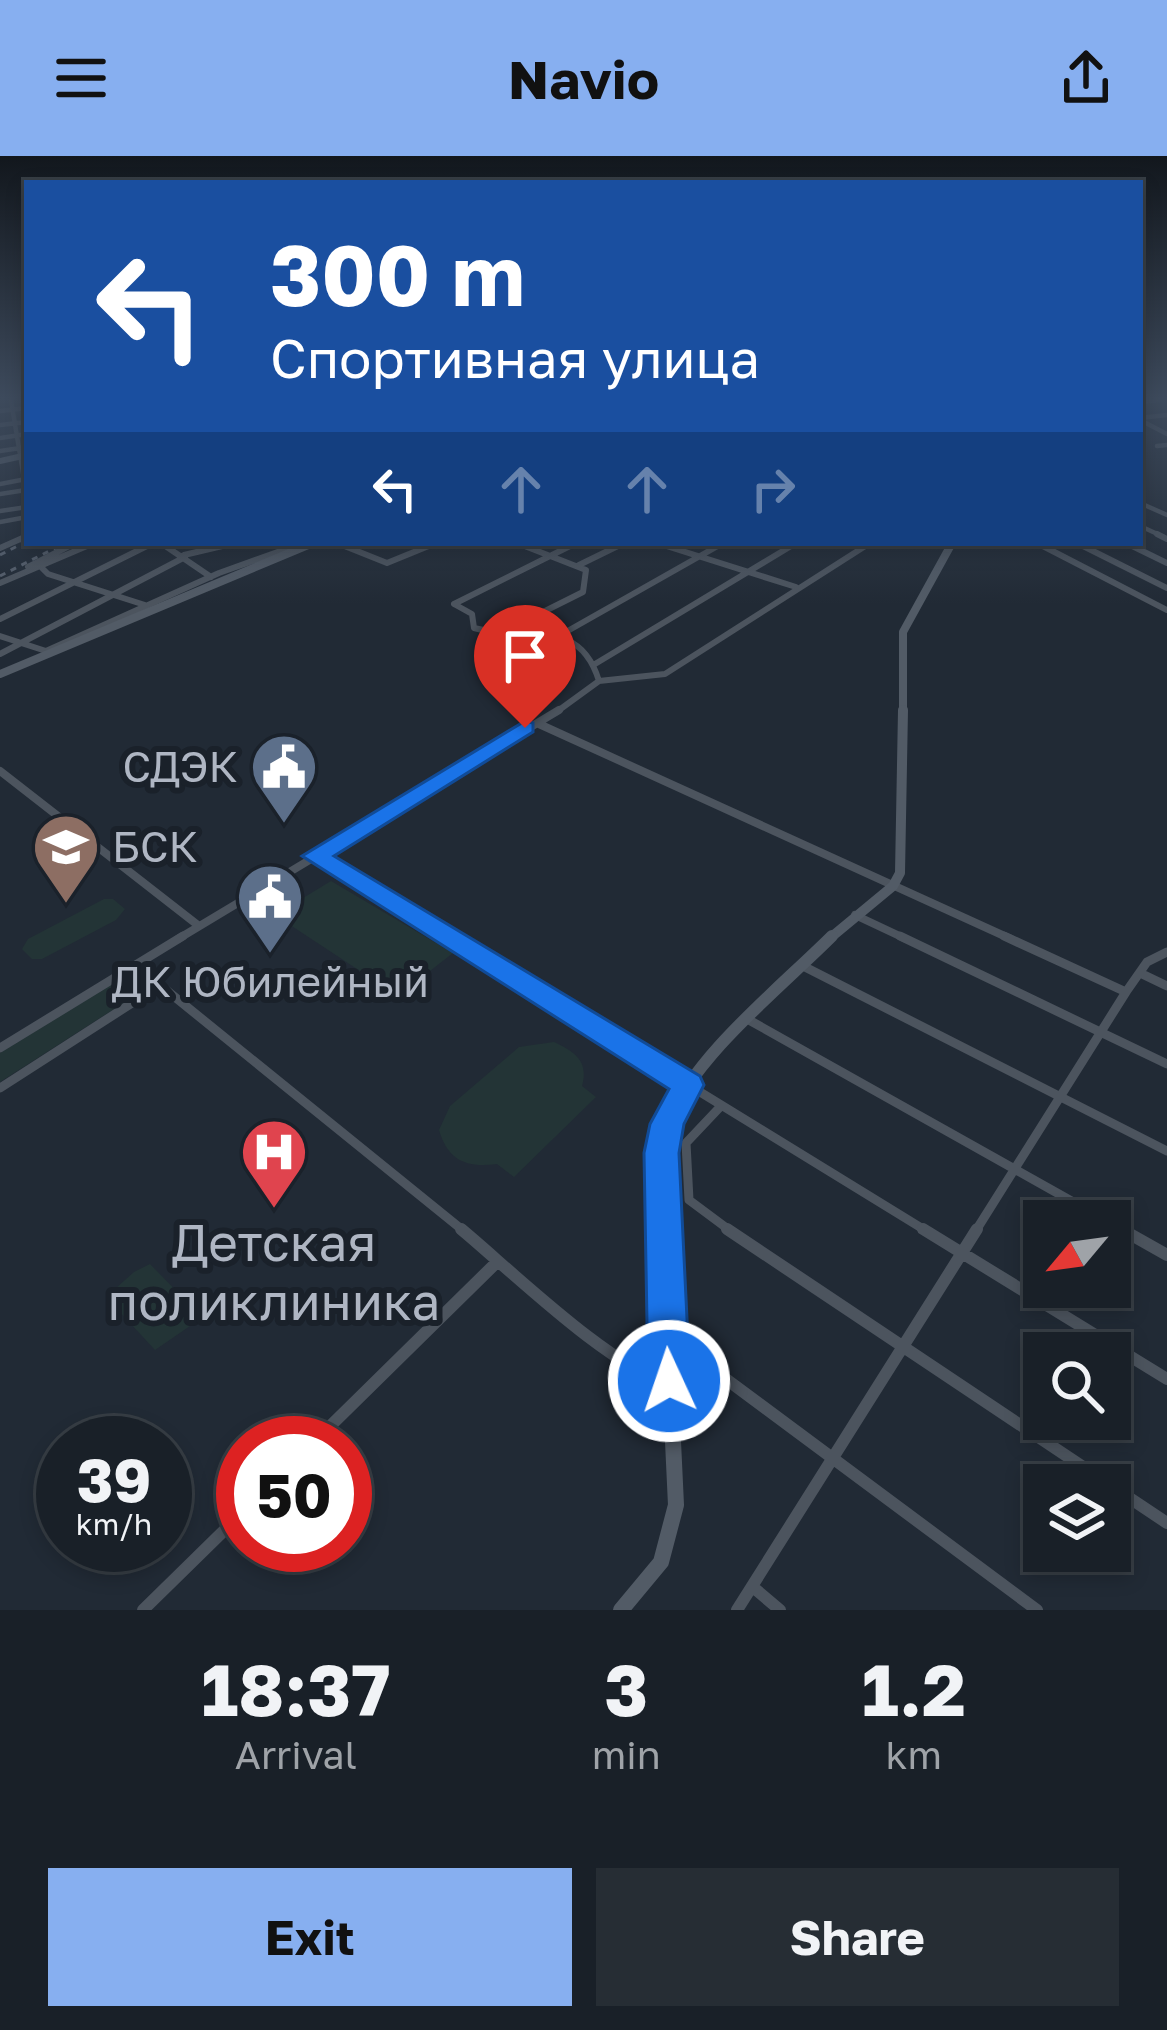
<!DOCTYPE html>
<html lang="en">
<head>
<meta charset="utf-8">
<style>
	body { margin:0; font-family:"Golos Text",sans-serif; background:#262d34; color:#f1f3f6; height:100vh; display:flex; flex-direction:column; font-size:45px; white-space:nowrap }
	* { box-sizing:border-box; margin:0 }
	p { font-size:39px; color:#9fa3a8 }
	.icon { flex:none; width:66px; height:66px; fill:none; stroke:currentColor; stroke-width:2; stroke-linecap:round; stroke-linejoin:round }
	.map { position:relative; height:1454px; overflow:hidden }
	.drawer { display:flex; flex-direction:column; background:#192028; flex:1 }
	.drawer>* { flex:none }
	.banner { position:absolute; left:24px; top:24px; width:1119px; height:366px; border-radius:0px; box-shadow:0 6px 18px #0003,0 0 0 3px #373e45; background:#1a4fa0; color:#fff; overflow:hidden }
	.needle { width:78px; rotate:241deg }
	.fabs { position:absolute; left:1023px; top:1044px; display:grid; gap:24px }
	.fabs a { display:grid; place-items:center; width:108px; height:108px; border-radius:0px; background:#192028; box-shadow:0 6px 18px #0003,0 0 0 3px #373e45; font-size:60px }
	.speed { position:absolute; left:36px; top:1260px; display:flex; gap:24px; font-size:60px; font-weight:700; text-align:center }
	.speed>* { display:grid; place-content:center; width:156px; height:156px; border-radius:50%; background:#192028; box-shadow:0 6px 18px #0003,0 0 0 3px #373e45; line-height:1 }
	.speed small { font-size:30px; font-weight:400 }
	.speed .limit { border:18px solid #d22; background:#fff; color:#111 }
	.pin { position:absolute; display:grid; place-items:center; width:102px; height:102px; color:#fff; margin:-123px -51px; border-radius:50% 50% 50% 0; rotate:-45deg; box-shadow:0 0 12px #0007 }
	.pin .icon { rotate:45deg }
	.me { position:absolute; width:132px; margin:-66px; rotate:357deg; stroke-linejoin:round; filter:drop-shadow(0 0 9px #0008) }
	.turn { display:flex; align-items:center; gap:42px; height:252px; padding:0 48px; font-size:54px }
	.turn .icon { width:156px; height:156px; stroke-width:2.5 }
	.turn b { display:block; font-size:84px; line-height:102px }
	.lanes { display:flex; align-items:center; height:114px; padding:0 48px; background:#0003; justify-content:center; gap:60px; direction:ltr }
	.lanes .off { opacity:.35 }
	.eta { display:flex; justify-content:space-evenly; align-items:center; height:204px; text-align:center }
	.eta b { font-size:72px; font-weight:700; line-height:84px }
	.primary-button { display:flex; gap:24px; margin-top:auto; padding:24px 48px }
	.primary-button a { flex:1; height:138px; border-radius:0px; background:#87aff0; color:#111; font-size:48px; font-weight:700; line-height:138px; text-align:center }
	.primary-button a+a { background:#262d34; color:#f1f3f6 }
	header { display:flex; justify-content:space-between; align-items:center; height:156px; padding:0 48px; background:#87aff0; color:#111; font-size:54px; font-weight:700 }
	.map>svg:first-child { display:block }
	.green { fill:#233436 }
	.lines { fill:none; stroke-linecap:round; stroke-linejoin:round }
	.minor-far4 { stroke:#4c545e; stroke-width:4.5 }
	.minor-far3 { stroke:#4c545e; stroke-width:6 }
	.minor-far2 { stroke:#4c545e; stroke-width:8 }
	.minor-far1 { stroke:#4c545e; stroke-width:9 }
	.minor { stroke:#4c545e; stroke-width:12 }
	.major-far4 { stroke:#525b66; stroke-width:6 }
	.major-far3 { stroke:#525b66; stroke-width:8 }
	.major-far2 { stroke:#525b66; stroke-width:10 }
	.major-far1 { stroke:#525b66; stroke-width:12 }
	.major { stroke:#525b66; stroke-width:16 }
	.rail { stroke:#57606d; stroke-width:3; stroke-dasharray:6 6; stroke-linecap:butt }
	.route { fill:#1a73e8; stroke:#114b97; stroke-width:3 }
	.labels { text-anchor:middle; stroke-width:12; stroke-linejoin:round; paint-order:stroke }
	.poi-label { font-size:42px; fill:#afb6c3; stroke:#1a212a; text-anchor:end }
	.near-poi-label { font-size:51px; fill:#afb6c3; stroke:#1a212a }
</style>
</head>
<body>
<header><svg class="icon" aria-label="menu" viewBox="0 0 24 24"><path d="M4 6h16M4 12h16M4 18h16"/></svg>Navio<svg class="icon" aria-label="share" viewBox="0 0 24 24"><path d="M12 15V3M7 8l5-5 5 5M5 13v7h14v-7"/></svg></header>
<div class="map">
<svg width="1167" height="1454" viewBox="0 0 1167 1454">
	<rect width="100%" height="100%" fill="#212a35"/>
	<path class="green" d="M331,725L453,797L398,840L275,759Z
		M104,743H113L125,753L116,764L42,803H32L22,793L28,783Z
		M134,815L150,830L0,926V897Z
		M554,886C575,896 589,905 582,930L596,941L514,1021L497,1008C467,1012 448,1005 439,974L450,950L519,891Z
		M150,1108L198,1157L190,1170L155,1194L106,1141L134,1116Z"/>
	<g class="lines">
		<path class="minor-far4" d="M11,244L27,341
			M1140,246L1160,244
			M0,255L27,252
			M1140,262L1167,259
			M1140,264L1167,278
			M0,269L27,266
			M0,282L27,278
			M1157,290L1167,289
			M0,295L27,291
			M0,328L26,323
			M0,338L26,334
			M1140,347L1167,359
			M0,355L27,351
			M0,366L27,361
			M1140,370L1164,381"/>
		<path class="minor-far3" d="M1157,378L1167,383
			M161,387L211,421
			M337,387L387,407L436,387
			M517,387L586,414L583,436L535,460L533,470L538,476
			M657,387L796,431
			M1037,387L1167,454
			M1077,387L1167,432
			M1126,387L1167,407
			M0,392L27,380
			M184,399L235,387
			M579,409L624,387
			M28,411L75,387
			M41,411L48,418L145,449
			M0,427L94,387
			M454,448L472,458L474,472C526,486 579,459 599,525
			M454,448L576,387
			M0,463L153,387
			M0,480L49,496
			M557,481L723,387
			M46,495L219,417L303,387
			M0,498L185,401
			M595,508L796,387
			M555,557L599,525L665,518L870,387"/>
		<path class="minor-far2" d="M539,568L1011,783
			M0,615L199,770
			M315,700L451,783
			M855,759L906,783
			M178,783L559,554"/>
		<path class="minor-far1" d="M446,780L928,1076
			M900,780L1167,908
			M1004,780L1126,836
			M803,810L1167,995
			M1140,817L1167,830
			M160,829L465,1076
			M749,864L1107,1065
			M0,892L183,780
			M0,932L160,829L137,809
			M720,951L686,987L689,1044L732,1076
			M1110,1067L1127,1076
			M975,1076L1126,836L1147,806L1167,796"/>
		<path class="minor" d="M461,1073C506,1110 616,1217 667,1225
			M727,1073L1167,1367
			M923,1073L1167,1223
			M1121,1073L1167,1099
			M672,1183L1037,1454
			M313,1287L497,1106
			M754,1432L780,1454
			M143,1454L243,1356
			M737,1454L977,1073"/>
		<path class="major-far4" d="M0,305L27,299"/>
		<path class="major-far3" d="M0,518L313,387
			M903,557V476L952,387"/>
		<path class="major-far2" d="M829,783L893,730L900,717L903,554"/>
		<path class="major-far1" d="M663,1076C663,1042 655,999 668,966C694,900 781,831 832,780"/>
		<path class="major" d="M621,1454L661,1406L676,1349L663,1073"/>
		<path class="rail" d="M0,399L27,385
			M0,420L65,387"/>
	</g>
	<linearGradient id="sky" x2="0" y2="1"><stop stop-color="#12171d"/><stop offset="0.54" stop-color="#3d4a5c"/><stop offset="1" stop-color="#3d4a5c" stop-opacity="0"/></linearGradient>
	<rect width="1167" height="448" fill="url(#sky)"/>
	<path class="route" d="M525,565L533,567V576L334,700L700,920L704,929L684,968L679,997L690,1225L684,1239L669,1245L655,1239L648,1225L644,997L650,968L669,933L302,700Z"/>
	<defs>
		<g id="civic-pin" transform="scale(3.45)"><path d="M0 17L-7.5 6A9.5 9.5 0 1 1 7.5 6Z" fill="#5c6f8a" stroke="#1a212a"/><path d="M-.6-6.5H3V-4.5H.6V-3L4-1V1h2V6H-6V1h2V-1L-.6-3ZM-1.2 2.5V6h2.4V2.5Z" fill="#fff"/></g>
		<g id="university-pin" transform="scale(3.45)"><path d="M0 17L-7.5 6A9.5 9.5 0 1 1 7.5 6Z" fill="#8d6e63" stroke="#1a212a"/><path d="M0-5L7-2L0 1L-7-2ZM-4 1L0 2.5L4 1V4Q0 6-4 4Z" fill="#fff"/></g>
		<g id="hospital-pin" transform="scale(3.45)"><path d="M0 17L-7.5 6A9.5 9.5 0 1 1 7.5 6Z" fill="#e0444e" stroke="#1a212a"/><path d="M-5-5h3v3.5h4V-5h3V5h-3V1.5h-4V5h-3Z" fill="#fff"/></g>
	</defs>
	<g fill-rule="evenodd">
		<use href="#civic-pin" x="284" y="611"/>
		<use href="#university-pin" x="66" y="691"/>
		<use href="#civic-pin" x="270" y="741"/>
		<use href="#hospital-pin" x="274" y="996"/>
	</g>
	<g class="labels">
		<g class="poi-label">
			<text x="238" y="626">СДЭК</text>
			<text x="112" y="706" text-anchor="start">БСК</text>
			<text x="270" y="841" text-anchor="middle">ДК Юбилейный</text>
		</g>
		<g class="near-poi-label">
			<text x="274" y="1105">Детская<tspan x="274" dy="59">поликлиника</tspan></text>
		</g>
	</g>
</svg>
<div class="fabs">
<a><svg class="needle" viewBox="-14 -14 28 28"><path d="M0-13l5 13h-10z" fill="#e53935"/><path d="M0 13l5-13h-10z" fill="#9fa3a8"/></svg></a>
<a><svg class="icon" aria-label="search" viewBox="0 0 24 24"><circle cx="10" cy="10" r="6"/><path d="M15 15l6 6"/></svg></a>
<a><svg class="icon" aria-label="layers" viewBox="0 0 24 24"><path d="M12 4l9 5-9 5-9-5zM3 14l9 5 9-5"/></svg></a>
</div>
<div class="speed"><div>39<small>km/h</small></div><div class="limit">50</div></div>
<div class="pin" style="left:525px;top:572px;background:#d93025"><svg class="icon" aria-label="arrive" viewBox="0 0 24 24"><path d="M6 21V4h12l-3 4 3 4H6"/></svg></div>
<svg class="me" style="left:669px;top:1225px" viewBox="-20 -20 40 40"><circle r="17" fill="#1a73e8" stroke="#fff" stroke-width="3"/><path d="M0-11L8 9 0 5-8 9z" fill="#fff"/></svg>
<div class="banner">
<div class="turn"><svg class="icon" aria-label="left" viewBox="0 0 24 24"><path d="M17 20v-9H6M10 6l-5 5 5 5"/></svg><div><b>300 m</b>Спортивная улица</div></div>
<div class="lanes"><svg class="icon" aria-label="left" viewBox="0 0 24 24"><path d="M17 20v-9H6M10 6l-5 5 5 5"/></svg><svg class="icon off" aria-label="ahead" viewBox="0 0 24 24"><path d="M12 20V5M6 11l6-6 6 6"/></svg><svg class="icon off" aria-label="ahead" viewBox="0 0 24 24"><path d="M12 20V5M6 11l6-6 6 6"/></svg><svg class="icon off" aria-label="right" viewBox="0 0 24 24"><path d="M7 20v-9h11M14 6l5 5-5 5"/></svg></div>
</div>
</div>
<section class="drawer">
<div class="eta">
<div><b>18:37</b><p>Arrival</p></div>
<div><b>3</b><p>min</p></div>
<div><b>1.2</b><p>km</p></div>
</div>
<div class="primary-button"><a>Exit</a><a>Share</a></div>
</section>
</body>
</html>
